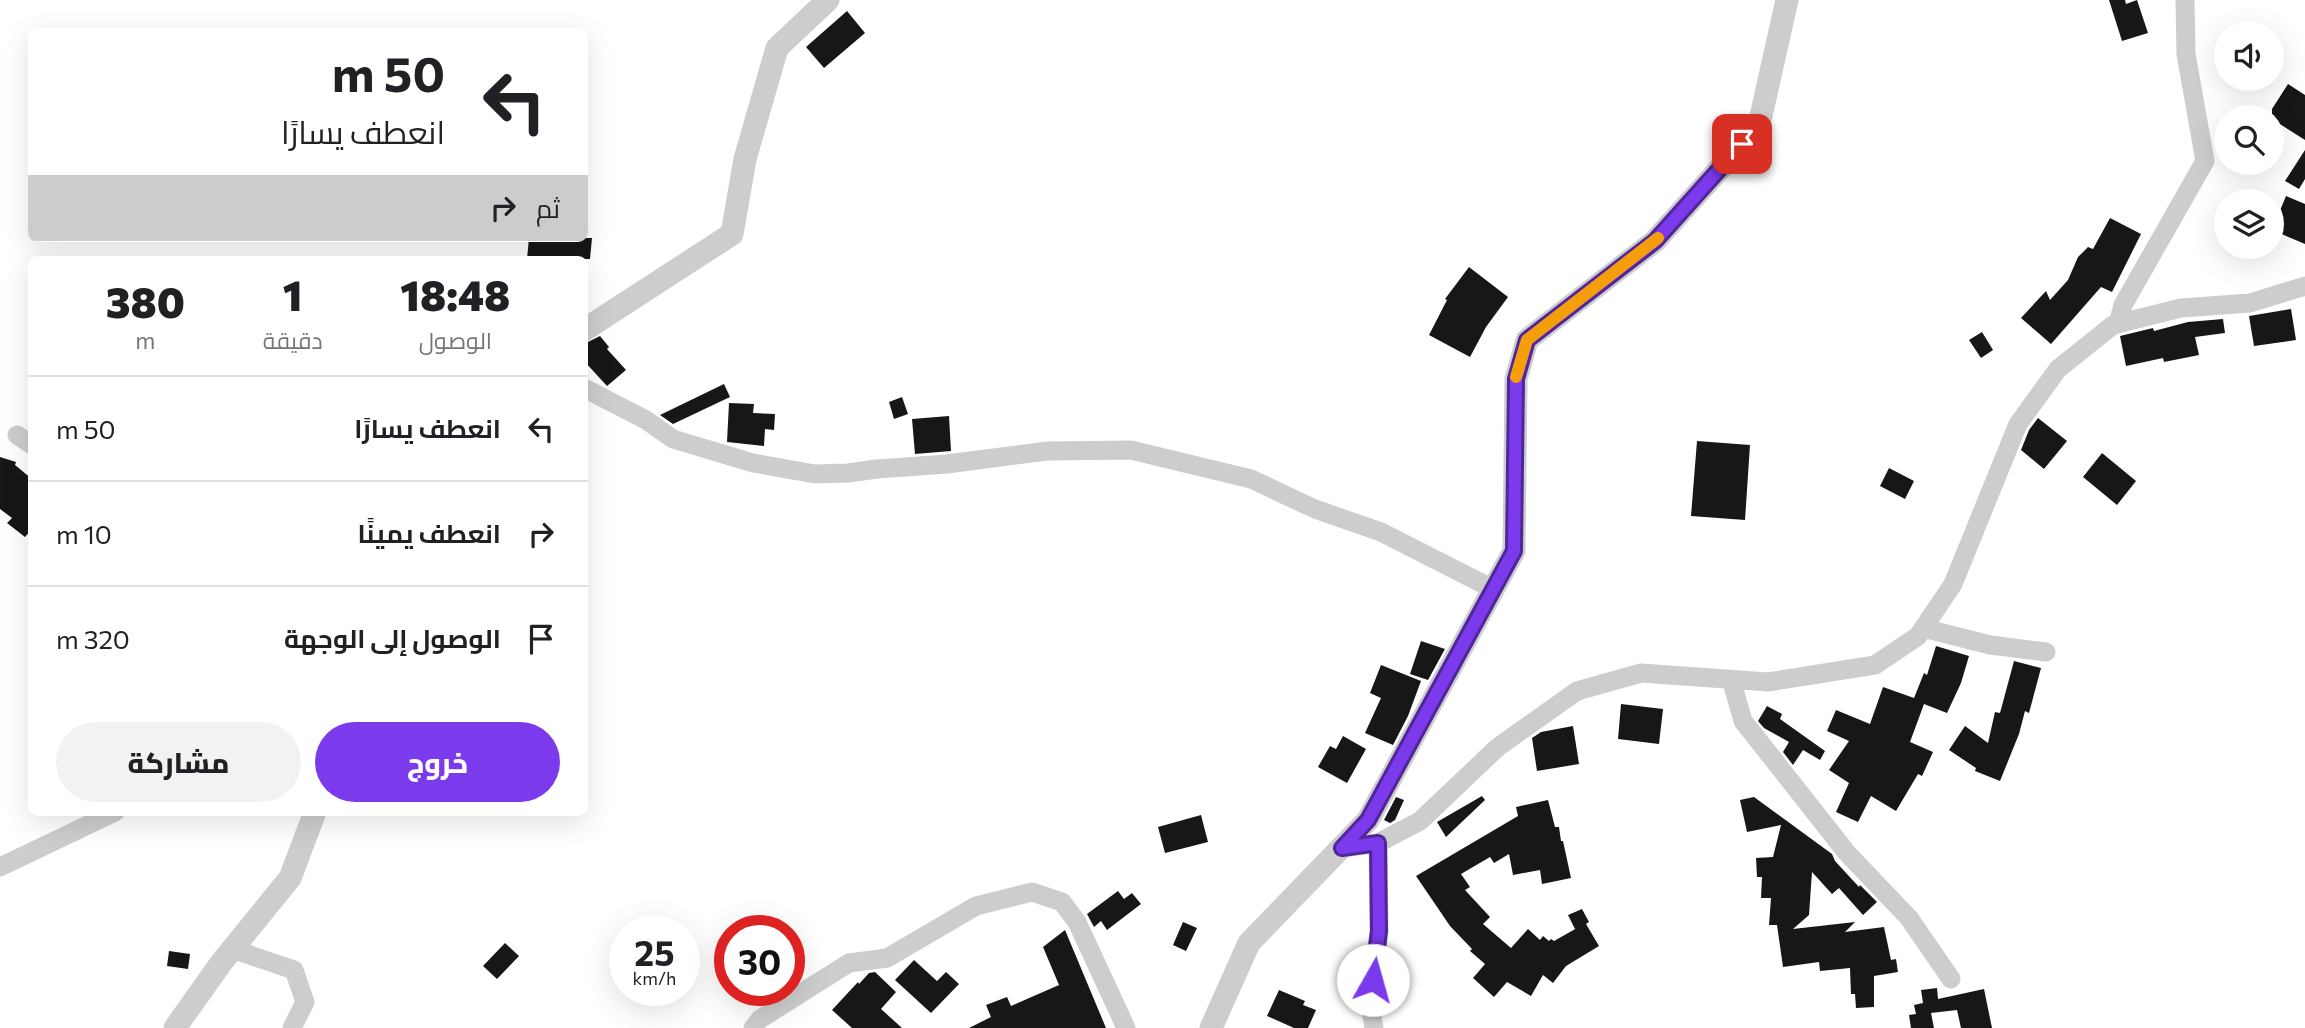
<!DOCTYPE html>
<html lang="ar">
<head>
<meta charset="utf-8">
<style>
	body { margin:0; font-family:Commissioner,Cairo,sans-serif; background:#f2f2f2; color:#202124; direction:rtl; height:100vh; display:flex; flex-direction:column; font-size:26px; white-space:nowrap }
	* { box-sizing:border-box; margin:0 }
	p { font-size:23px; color:#757577 }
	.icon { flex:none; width:38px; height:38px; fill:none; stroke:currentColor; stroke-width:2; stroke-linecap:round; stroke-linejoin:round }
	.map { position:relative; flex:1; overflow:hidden; direction:ltr }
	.details { position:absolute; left:28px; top:256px; width:560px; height:560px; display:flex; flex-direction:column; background:#fff; border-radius:10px; box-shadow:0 7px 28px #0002; direction:rtl }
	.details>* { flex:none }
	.hud { position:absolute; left:28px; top:28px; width:560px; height:214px; border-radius:10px; box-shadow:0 7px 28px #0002; direction:rtl; background:#fff; color:#202124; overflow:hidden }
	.tools { position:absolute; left:2214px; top:21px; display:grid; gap:14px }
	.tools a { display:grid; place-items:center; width:70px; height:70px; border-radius:50%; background:#fff; box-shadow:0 7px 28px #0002; font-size:35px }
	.speed { position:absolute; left:609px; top:915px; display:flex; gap:14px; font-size:35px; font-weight:700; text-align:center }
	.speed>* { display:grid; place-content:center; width:91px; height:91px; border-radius:50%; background:#fff; box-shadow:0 7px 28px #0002; line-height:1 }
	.speed small { font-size:18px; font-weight:400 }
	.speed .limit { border:10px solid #d22; background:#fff; color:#111 }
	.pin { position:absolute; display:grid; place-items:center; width:60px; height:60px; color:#fff; margin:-30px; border-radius:14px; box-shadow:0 4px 10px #0006 }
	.me { position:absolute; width:77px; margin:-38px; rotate:7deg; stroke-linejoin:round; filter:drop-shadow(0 0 5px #0008) }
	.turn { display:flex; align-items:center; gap:24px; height:147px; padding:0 28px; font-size:32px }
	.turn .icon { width:91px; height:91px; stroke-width:2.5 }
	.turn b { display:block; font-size:49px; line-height:60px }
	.then { display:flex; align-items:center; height:66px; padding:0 28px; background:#0003; gap:14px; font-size:26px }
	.eta { display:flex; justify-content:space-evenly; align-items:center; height:119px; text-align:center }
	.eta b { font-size:42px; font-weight:800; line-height:49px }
	.action { display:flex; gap:14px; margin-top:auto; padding:14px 28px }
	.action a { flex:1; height:80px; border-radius:42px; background:#7c3aed; color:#fff; font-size:28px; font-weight:800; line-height:80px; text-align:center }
	.action a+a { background:#f2f2f2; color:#202124 }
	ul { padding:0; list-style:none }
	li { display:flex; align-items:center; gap:21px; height:105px; padding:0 28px; border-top:2px solid #e0e0e0 }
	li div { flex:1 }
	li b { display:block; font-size:26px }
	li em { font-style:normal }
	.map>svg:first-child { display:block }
	.building { fill:#171717 }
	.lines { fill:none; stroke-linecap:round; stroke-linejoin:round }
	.minor { stroke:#cdcdcd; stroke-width:19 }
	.tertiary { stroke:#cdcdcd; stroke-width:23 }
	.route-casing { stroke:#51269a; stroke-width:18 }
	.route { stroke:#7c3aed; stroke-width:12 }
	.slow { stroke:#f59e0b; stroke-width:12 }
</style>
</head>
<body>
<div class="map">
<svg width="2305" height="1028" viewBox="0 0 2305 1028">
	<rect width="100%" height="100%" fill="#fff"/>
	<path class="building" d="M2109,0H2125L2126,4L2137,0L2148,33L2122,41Z
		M847,11L865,33L824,68L806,47Z
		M2288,84L2305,95V140L2272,119V109Z
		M2305,150V179L2299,189L2285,181Z
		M2286,196L2305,204V244L2272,230Z
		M2110,218L2141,234L2112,292L2101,287L2051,344L2021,318L2046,291L2050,300L2068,280L2078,257L2088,247L2093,249Z
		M529,238L549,241L550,238H592L590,259H527Z
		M1469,267L1508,297L1486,327L1470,357L1429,335L1447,300L1445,299Z
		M2291,309L2296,340L2254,346L2249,316Z
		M2223,319L2225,333L2195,337L2199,355L2164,362L2163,358L2126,366L2120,336L2153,328L2154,331L2188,322Z
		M1982,332L1993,350L1981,358L1969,340Z
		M600,336L609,347L607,349L626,370L607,386L584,361V344Z
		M724,384L730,397L673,424L660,415Z
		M902,397L908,414L894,419L889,402Z
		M729,403L754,404L753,413L775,414L774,430L765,429L764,446L727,442Z
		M949,416L951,451L915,454L912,419Z
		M2038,418L2067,441L2044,469L2021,450L2029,430Z
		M1697,441L1750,445L1745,520L1691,516Z
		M2102,453L2136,481L2117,505L2083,477Z
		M0,457L16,462L15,465L32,479V529L25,537L7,523L12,518L0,509Z
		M1889,468L1914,481L1905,499L1880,486Z
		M1421,641L1445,649L1428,680L1410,674Z
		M1936,646L1969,656L1961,683L1947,713L1924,704L1910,742L1933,752L1922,776L1918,774L1896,811L1871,796L1858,822L1836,812L1849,783L1829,770L1849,741L1827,731L1836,710L1870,724L1883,687L1914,698L1924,673L1927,675Z
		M2014,661L2041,668L2029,713L2025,711L2019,734L2000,781L1975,771L1976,768L1949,750L1965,726L1988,743L1995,712L2000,713Z
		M1381,665L1421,681L1408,716L1393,745L1365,733L1381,698L1370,693Z
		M1621,704L1663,709L1659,744L1618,739Z
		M1767,706L1782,714L1780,719L1825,751L1820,760L1803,750L1793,765L1783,752L1789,742L1764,728L1758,721Z
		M1573,726L1579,764L1537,771L1532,738L1541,732Z
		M1343,736L1366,749L1347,783L1318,767L1330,746L1336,749Z
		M1482,796L1485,800L1446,837L1437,822Z
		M1396,797L1404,800L1395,820L1390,823L1384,820Z
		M1754,797L1832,854L1835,861L1859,887L1860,885L1877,902L1863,915L1839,888L1832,894L1812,872L1809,915L1793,929L1855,922L1845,932L1884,927L1891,960L1896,959L1898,972L1874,976V1007L1856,1008L1855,994H1851L1850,968L1820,971L1819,962L1783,967L1777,925H1769L1771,898H1761L1762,877H1757L1756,858L1773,857L1781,825L1747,832L1740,800Z
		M1548,800L1555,827H1559L1561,841H1563L1571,878L1542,884L1540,870L1513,875L1509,854L1494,863L1490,857L1461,874L1470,887L1465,890L1490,917L1483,924L1511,948L1528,929L1540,940L1543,936L1549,941L1551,939L1554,941L1577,928L1575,929L1568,915L1582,909L1589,922L1586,924L1599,946L1566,966L1553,983L1543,975L1531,996L1507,982L1494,997L1473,978L1485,964L1470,951L1472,949L1450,926L1416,876L1518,816L1516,807Z
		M1201,815L1208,842L1165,853L1158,827Z
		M1118,891L1124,899L1132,893L1141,904L1107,930L1101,921L1094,927L1087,914Z
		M1183,922L1197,928L1186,951L1173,945Z
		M1065,930L1106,1028H969L991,1017L986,1005L1007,997L1011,1006L1059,985L1043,947Z
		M505,943L519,956L497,979L483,966Z
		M169,951L190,954L188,969L167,966Z
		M914,960L937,981L946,972L959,984L931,1013L895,980Z
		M875,972L896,992L881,1009L902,1028H852L832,1010L858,982L859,984L869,973Z
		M1937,988L1938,999L1984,989L1992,1028H1961L1957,1010L1931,1013L1934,1028H1911L1909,1015L1916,1014L1914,1005L1923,1003L1921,990Z
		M1279,990L1305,1001L1303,1005L1316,1010L1308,1028H1294L1267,1016Z"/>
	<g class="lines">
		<path class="minor" d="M2118,324L2123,305L2205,161L2186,54L2185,0
			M584,388L646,420L673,439L753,463L815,474L848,473L877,469L947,464L1047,451L1131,450L1251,479L1315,509L1381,532L1493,589
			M17,435L32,445
			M1923,628L1990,645L2046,652
			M1731,679L1743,721L1847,853L1909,918L1951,979
			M1342,848L1378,843L1420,821L1498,747L1577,691L1641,673L1768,682L1875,665L1918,636L1953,584L2018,424L2058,369L2113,325L2181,308L2250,303L2305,286
			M0,867L115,812
			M232,949L294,970L305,1002L292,1028
			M753,1028L760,1019L849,963L887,958L976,906L1032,892L1062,902L1077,922L1126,1028
			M1374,1028L1370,1004L1379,931L1378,843"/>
		<path class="tertiary" d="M584,330L732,234L745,159L777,48L828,0
			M175,1028L221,963L290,878L315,812
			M1211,1028L1249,943L1368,820L1514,551L1516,379L1527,340L1655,241L1759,125L1787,0"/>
	</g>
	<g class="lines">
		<g class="route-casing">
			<path id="route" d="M1373,980L1379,931L1378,843L1342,848L1368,820L1514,551L1516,379L1527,340L1655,241L1742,144"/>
		</g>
		<use href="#route" class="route"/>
		<path class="slow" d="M1516,377L1527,340L1658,238"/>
	</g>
</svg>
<div class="tools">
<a><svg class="icon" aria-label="sound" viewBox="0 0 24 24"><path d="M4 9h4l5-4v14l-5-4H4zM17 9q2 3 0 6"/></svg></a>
<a><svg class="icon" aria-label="search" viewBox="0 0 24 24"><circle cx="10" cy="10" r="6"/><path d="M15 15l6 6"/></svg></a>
<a><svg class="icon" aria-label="layers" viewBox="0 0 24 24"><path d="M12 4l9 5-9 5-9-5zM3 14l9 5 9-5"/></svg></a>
</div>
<div class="speed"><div>25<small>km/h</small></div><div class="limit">30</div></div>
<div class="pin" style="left:1742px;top:144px;background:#d93025"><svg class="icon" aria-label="arrive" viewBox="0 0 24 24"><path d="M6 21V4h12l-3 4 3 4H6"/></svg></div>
<svg class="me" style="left:1373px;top:980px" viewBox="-20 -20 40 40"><circle r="19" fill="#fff"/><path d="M0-13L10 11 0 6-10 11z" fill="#7c3aed"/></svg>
<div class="hud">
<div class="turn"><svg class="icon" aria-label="left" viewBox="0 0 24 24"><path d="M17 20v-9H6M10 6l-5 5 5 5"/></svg><div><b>50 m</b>انعطف يسارًا</div></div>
<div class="then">ثم<svg class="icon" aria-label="right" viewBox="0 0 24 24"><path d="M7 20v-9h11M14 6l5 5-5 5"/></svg></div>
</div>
<section class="details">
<div class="eta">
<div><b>18:48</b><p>الوصول</p></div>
<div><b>1</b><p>دقيقة</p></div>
<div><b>380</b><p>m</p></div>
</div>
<ul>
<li><svg class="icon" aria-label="left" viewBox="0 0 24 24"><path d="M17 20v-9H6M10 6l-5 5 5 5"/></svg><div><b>انعطف يسارًا</b></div><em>50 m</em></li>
<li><svg class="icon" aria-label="right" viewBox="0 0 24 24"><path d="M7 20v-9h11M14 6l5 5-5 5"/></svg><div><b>انعطف يمينًا</b></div><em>10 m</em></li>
<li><svg class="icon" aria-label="arrive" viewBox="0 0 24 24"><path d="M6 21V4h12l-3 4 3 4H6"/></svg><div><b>الوصول إلى الوجهة</b></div><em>320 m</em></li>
</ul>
<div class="action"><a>خروج</a><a>مشاركة</a></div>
</section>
</div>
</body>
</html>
